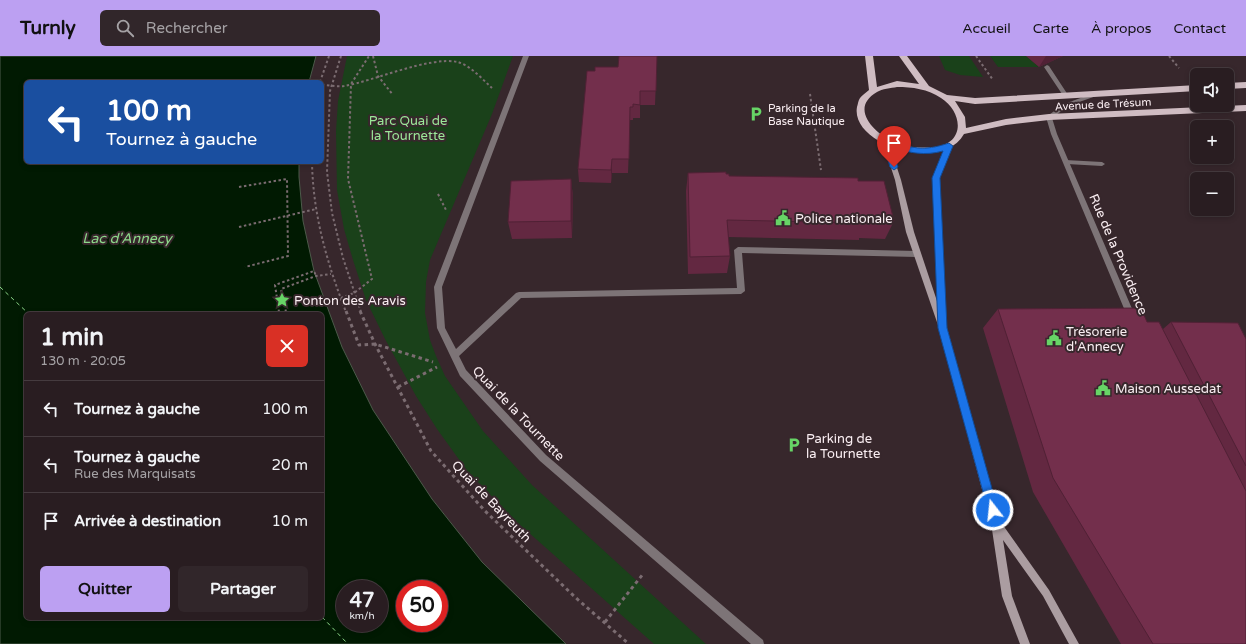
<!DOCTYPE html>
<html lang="fr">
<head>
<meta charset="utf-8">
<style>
	body { margin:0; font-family:"Varela Round",sans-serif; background:#31262a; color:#f1f3f6; height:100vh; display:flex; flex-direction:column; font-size:15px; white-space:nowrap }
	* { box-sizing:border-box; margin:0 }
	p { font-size:13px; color:#a5a2a5 }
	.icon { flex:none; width:22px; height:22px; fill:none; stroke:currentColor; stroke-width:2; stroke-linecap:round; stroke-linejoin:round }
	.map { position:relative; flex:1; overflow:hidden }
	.details { position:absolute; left:24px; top:256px; width:300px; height:308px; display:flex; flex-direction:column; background:#291d21; border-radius:6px; box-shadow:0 2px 6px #0003,0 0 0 1px #453b3f }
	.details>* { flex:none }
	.top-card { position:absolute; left:24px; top:24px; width:300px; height:84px; border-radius:6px; box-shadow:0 2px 6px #0003,0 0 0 1px #453b3f; background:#1a4fa0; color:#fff; overflow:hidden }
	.fabs { position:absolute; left:1190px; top:12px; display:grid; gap:8px }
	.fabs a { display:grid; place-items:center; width:44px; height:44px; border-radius:6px; background:#291d21; box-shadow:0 2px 6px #0003,0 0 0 1px #453b3f; font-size:20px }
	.speed { position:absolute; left:336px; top:524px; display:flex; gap:8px; font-size:20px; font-weight:700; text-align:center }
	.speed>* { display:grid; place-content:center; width:52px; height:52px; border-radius:50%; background:#291d21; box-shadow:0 2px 6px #0003,0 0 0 1px #453b3f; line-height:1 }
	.speed small { font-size:10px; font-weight:400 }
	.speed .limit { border:6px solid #d22; background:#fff; color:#111 }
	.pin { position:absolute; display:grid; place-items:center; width:34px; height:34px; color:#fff; margin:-41px -17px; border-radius:50% 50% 50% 0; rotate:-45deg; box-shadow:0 0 4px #0007 }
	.pin .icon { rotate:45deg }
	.me { position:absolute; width:44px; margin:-22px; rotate:344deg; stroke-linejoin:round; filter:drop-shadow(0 0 3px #0008) }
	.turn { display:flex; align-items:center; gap:14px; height:84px; padding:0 16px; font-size:18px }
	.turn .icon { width:52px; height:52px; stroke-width:2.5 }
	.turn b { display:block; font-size:28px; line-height:34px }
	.round { display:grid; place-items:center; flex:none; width:42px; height:42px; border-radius:6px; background:#31262a }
	.summary { display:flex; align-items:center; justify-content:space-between; height:68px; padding:0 16px }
	h1 { font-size:24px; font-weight:700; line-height:30px }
	.action { display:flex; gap:8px; margin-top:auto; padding:8px 16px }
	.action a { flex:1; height:46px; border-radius:6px; background:#bca0f2; color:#111; font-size:16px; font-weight:700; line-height:46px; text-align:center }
	.action a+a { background:#31262a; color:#f1f3f6 }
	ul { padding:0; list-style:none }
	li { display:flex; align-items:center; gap:12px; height:56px; padding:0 16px; border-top:1px solid #453b3f }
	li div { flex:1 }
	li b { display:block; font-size:15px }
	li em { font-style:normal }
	header { display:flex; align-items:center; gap:24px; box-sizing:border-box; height:56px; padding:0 20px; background:#bca0f2; color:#111 }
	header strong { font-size:19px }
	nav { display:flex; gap:22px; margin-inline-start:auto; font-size:14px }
	.search { width:280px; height:36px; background:#31262a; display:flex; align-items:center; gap:10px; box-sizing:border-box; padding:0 14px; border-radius:6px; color:#a5a2a5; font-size:15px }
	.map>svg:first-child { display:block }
	.green { fill:#1a411a }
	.water { fill:#011a02; stroke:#4c5a4a; fill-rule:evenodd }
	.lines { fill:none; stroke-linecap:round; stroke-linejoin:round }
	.ferry { stroke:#8dd88a; stroke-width:1; stroke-dasharray:4 3.5; stroke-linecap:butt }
	.path-far1 { stroke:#7b6c71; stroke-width:2; stroke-dasharray:2.5 2.5; stroke-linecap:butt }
	.path { stroke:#7b6c71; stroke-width:3; stroke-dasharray:3.5 3.5; stroke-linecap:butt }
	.lane { fill:#7d7477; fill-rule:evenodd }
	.street { fill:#7d7477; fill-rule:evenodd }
	.secondary { fill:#ab9da1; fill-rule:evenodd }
	.primary { fill:#cfbcc2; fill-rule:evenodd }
	.wall { fill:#632841 }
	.shaded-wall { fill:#502135 }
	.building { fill:#732f4c; stroke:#502135 }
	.route { fill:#1a73e8; stroke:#114b97 }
	.labels { text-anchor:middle; stroke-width:4; stroke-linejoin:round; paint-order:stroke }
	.far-street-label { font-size:11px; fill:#faeef2; stroke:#37272c }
	.far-poi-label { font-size:11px; fill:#faeef2; stroke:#37272c; text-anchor:start }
	.park-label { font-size:13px; fill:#9ce899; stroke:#37272c }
	.poi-label { font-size:13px; fill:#faeef2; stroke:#37272c; text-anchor:start }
	.street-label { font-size:13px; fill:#faeef2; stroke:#37272c }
	.water-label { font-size:14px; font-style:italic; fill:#8dd88a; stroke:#37272c }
</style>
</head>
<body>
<header>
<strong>Turnly</strong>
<div class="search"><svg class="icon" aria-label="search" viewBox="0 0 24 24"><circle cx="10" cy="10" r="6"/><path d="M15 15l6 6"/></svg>Rechercher</div>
<nav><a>Accueil</a><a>Carte</a><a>À propos</a><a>Contact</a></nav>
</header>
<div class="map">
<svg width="1246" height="588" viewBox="0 0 1246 588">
	<rect width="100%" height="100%" fill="#37272c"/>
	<path class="green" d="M347,0H513L492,58L430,204L426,226L425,257L430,284L436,300L445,320L483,375L532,429L706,588H654L518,467L468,416L437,373L416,340L385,283L366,244L353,204L344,173L337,134L336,75L338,45Z
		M939,0H969L983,21L960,19L945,14Z
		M990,0H1026L1039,11H998Z"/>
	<path class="water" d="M0,0H316L309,26H26V106H299V121L303,165L314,215L342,291L373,354L432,443L482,506L566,588H0ZM26,258H322V562H26ZM345,533H379V567H345ZM405,533H439V567H405Z"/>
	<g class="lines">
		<path class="ferry" d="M0,231L29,258
			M322,561L348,588"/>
		<path class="path-far1" d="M341,0L330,35L327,116L332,157L343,202L361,256
			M373,0L378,20L393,39
			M976,0L993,24
			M1169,0L1179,12
			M320,26L329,0
			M322,29C329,29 337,31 344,30C374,25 429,0 458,6C471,10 482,23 492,32
			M810,38L821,114
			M312,106C313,159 327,207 346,256
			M239,131L287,123L288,200L245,211
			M438,138L446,154
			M239,171L316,153
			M341,242L354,237L372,223L348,123L351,28L369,0
			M279,256L275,229L314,215L316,220
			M286,256L281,233L316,220L331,218"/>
		<path class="path" d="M279,255V258
			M346,255L359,289L375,288L433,306
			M360,255L375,288L431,395L485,455L576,542L629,588
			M283,258L286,257V255
			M398,331L437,311
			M605,566L643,518"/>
		<path class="lane" d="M523,0H529L442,231L445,272L456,293L516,237L519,236L737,232L734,194L738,191L917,195L921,198L917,201L742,197L745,235L741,238L521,242L459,300L466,314L546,399L763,584L764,588H751L540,405L460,320L437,272L434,231Z
			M1047,9L1049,10L1068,39V41H1064L1044,11Z
			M1065,104L1102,106L1105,108L1102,110L1067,108L1064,106Z"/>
		<path class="street" d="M1097,36L1099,37V39L1068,50L1052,62L1057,78L1136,262L1135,264H1129L1128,262L1051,78L1046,61L1064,48Z"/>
		<path class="secondary" d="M884,85H888L889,87L901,124L914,176L937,245L933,122L947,88H949L952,90L939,122L946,263L945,265L1000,465L1049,534L1079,588H1069L1043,540L1003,484L1012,540L1030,588H1020L1002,540L991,467L939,272L906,176L895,124L883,87Z"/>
		<path class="primary" d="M865,0H873L877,31L897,25L919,28L899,0H907L929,30L947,39L975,42L1197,29V35L975,48L955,45L965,61L966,72L1006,63L1049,58L1246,49V55L1049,64L1006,69L964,78C942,118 850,89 857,51C858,48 858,45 860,42C862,39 866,37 869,34ZM897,31C912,31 928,33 941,42C963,56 966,88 934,91C921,92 907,92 895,87C876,78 848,53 877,36C882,33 891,32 897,31Z
			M1246,26V32L1227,33V27Z"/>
	</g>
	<path class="wall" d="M657,0L655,49H640V62H633V64H630L628,117H612L611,127L579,126L578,113L595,15L618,11Z
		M1026,0H1063L1039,11Z
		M688,117L726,118L729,120L894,165L885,183L859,182V184L728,181L730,200L727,217L688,218L686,135Z
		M571,123L573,141L572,182L512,183L508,166Z
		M998,253L1147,266L1163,273L1171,266L1246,283V588H1121L1033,436L983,272Z"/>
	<path class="shaded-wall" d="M1046,0H1063L1039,11Z
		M612,103V117L611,127V114Z
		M571,123L573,141L572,182L571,165Z"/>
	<path class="building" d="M619,0H657L656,35H640V49L633,48V51H630L629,103H612L611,114L578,113L587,15H595V11H618Z
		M726,116V118H729V120L858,122V125H884L894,165H866V167L727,164L730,200L690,201L688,117Z
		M571,123V165L508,166L511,125Z
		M1141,252L1147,266H1159L1246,435V588H1153L1053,422L998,253Z
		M1171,266L1238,267L1246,283V410Z"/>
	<path class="route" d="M886,84C913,92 922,96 949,87L953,90L940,122L947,272L998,454L996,457L993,459L989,457L988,454L938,272L932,122L943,95C925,100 909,97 891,91L898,111L894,114L890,111L883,87Z"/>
	<defs>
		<g id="parking-bare" transform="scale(1.2)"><path d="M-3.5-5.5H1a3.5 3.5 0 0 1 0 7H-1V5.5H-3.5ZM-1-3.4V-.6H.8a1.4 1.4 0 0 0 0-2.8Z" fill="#67d466" stroke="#37272c" stroke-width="2.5" paint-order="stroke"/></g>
		<g id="civic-bare" transform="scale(1.2)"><path d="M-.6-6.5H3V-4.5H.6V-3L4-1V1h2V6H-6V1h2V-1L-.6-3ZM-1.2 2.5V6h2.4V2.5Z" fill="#67d466" stroke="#37272c" stroke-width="2.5" paint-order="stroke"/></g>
		<g id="sight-bare" transform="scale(1.2)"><path d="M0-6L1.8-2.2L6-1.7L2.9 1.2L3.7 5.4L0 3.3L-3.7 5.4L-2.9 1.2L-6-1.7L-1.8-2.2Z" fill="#67d466" stroke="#37272c" stroke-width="2.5" paint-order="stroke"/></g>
	</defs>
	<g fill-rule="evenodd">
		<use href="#parking-bare" x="756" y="58"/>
		<use href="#civic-bare" x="783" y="162"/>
		<use href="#sight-bare" x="282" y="244"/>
		<use href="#civic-bare" x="1054" y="282"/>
		<use href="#civic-bare" x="1103" y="332"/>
		<use href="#parking-bare" x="794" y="389"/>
	</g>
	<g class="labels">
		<g class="far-street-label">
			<text transform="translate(1103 48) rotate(-3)" y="4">Avenue de Trésum</text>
		</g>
		<g class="far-poi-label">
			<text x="768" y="56">Parking de la<tspan x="768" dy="13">Base Nautique</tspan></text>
		</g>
		<g class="park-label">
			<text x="408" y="69">Parc Quai de<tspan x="408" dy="15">la Tournette</tspan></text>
		</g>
		<g class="poi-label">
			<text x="795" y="167">Police nationale</text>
			<text x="294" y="249">Ponton des Aravis</text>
			<text x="1066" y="280">Trésorerie<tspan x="1066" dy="15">d'Annecy</tspan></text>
			<text x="1115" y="337">Maison Aussedat</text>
			<text x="806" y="387">Parking de<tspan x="806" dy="15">la Tournette</tspan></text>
		</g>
		<g class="street-label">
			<text transform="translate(1119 198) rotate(67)" y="5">Rue de la Providence</text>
			<text transform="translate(519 357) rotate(46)" y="5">Quai de la Tournette</text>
			<text transform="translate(492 445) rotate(46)" y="5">Quai de Bayreuth</text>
		</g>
		<g class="water-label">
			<text x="127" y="187">Lac d'Annecy</text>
		</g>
	</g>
</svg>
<div class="fabs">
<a><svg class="icon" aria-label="sound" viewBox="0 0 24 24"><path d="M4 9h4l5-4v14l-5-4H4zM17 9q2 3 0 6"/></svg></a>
<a>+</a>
<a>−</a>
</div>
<div class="speed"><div>47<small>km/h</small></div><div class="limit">50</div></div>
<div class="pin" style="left:894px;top:111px;background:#d93025"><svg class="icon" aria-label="arrive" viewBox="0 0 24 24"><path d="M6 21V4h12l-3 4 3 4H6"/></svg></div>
<svg class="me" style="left:993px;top:454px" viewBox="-20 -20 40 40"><circle r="17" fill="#1a73e8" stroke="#fff" stroke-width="3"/><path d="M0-11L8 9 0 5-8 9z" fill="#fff"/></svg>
<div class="top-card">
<div class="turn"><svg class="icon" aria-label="left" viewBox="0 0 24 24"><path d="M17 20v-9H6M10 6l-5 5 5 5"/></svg><div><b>100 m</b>Tournez à gauche</div></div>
</div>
<section class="details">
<div class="summary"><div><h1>1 min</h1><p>130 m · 20:05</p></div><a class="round" style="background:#d93025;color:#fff"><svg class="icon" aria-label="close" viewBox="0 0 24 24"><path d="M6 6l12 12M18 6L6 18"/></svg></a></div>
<ul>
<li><svg class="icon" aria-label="left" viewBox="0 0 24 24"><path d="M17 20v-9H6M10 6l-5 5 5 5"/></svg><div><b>Tournez à gauche</b></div><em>100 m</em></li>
<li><svg class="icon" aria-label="left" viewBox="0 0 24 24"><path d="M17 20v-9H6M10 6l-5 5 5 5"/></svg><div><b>Tournez à gauche</b><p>Rue des Marquisats</p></div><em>20 m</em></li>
<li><svg class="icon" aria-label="arrive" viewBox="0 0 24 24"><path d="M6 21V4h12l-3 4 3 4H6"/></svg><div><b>Arrivée à destination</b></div><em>10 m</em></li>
</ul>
<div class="action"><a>Quitter</a><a>Partager</a></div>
</section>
</div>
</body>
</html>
